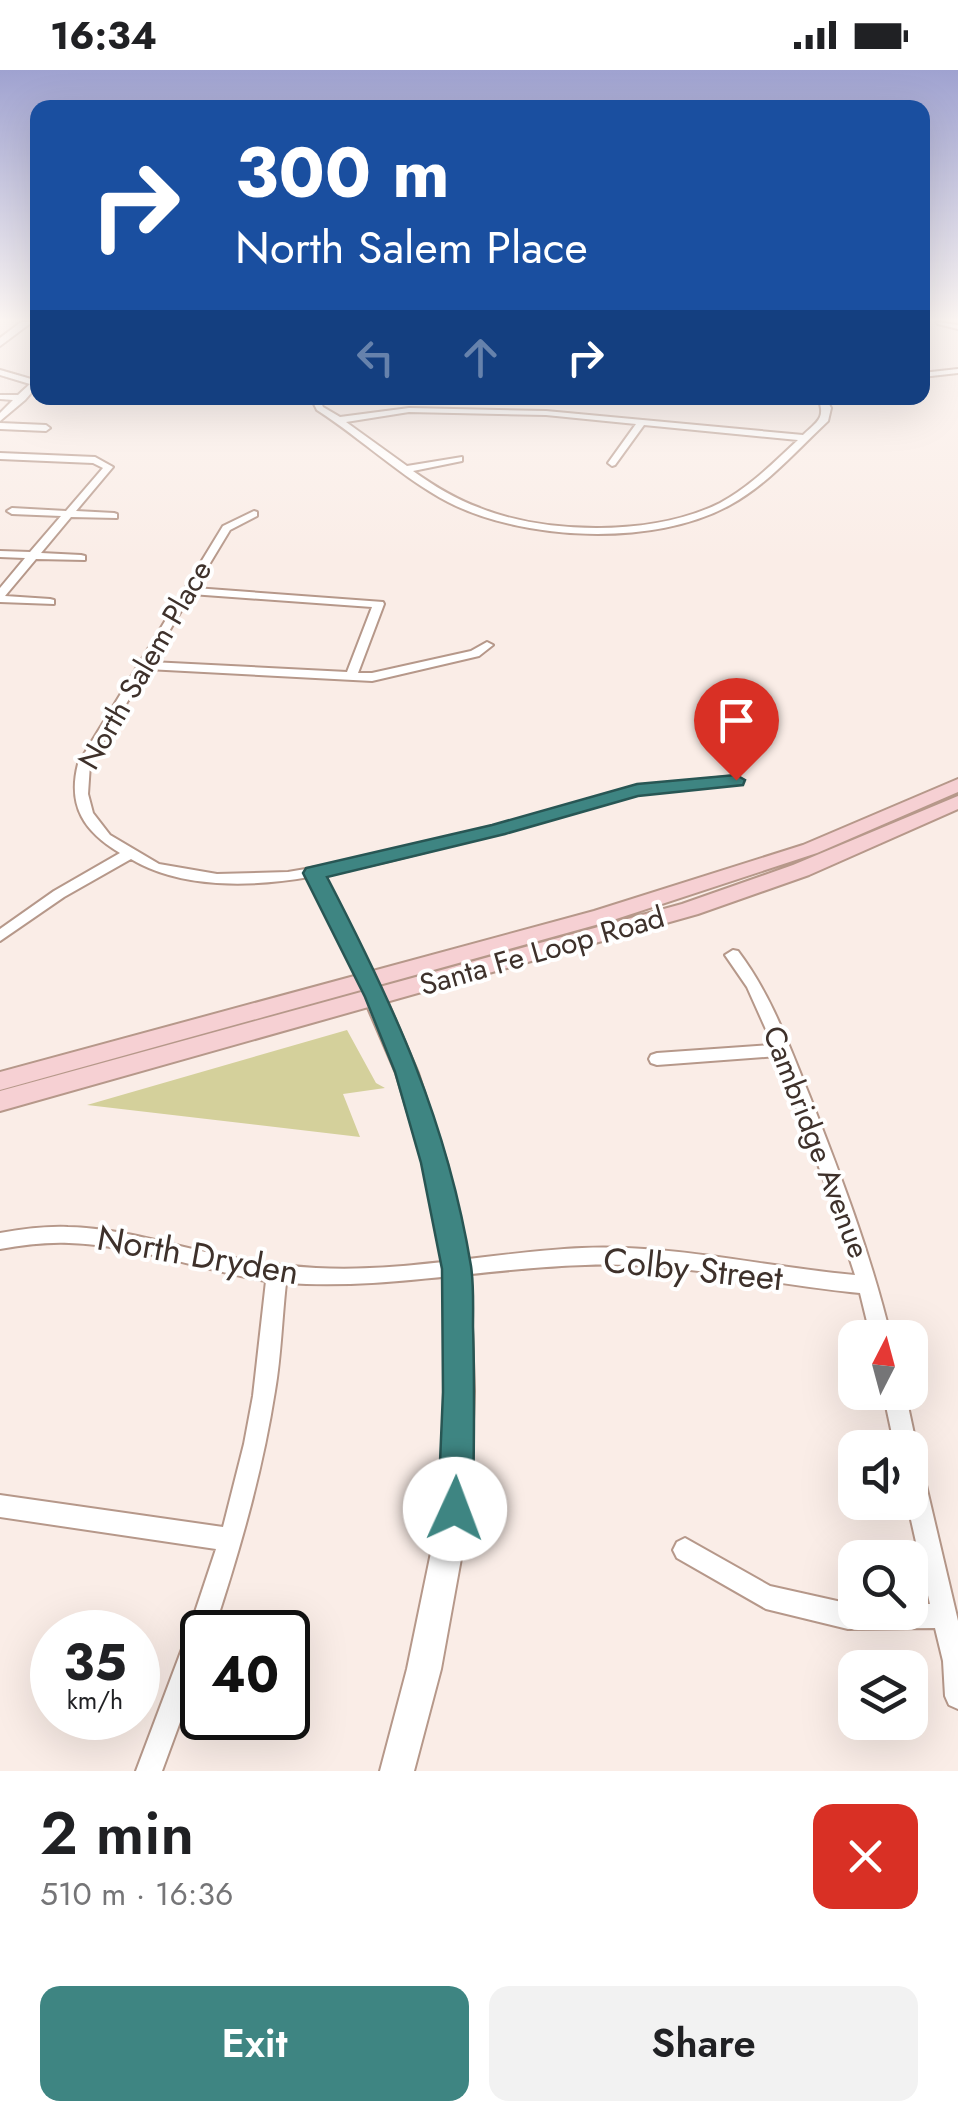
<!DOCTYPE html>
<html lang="en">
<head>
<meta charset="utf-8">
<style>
	body { margin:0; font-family:Jost,sans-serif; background:#f2f2f2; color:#202124; height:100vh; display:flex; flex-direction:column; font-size:38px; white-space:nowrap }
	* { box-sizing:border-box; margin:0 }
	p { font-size:32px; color:#757577 }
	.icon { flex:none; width:55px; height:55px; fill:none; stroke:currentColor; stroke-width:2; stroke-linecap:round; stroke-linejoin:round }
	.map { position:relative; height:1701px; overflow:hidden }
	.side { display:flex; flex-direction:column; background:#fff; flex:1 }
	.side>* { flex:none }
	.hud { position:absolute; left:30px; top:30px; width:900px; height:305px; border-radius:20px; box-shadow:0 10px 40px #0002; background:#1a4fa0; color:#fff; overflow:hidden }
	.needle { width:65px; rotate:6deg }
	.controls { position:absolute; left:838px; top:1250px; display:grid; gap:20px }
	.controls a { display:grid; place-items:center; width:90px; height:90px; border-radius:20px; background:#fff; box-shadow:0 10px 40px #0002; font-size:50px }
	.speed { position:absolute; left:30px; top:1540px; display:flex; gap:20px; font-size:50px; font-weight:700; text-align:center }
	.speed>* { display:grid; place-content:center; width:130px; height:130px; border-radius:50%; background:#fff; box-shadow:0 10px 40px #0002; line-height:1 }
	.speed small { font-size:25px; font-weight:400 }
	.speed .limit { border:5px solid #111; border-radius:15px; background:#fff; color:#111 }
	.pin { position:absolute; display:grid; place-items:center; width:85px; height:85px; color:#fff; margin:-102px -42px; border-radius:50% 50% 50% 0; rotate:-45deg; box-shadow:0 0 10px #0007 }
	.pin .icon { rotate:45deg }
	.me { position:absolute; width:110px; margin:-55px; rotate:2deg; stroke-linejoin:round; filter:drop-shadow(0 0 8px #0008) }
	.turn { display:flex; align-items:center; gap:35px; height:210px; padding:0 40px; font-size:45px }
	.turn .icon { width:130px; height:130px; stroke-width:2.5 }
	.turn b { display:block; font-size:70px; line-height:85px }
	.lanes { display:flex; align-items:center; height:95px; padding:0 40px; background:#0003; justify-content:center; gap:50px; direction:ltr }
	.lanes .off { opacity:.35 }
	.round { display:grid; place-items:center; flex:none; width:105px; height:105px; border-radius:20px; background:#f2f2f2 }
	.headline { display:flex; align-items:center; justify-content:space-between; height:170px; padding:0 40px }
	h1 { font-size:60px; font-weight:600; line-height:75px }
	.cta { display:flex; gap:20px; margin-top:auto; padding:20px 40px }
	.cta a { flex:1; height:115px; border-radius:20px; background:#3e8582; color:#fff; font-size:40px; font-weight:600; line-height:115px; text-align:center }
	.cta a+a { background:#f2f2f2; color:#202124 }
	.status { display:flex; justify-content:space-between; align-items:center; height:70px; padding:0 50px; background:#fff; direction:ltr }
	.status svg { height:28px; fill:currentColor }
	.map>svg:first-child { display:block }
	.green { fill:#d4d09b }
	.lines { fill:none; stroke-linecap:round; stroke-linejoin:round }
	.minor-casing { stroke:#b6988a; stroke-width:4 }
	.tertiary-casing { stroke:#b6988a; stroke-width:4 }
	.secondary-casing { stroke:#b6988a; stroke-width:4 }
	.minor { fill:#fff; fill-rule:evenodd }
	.tertiary { fill:#fff; fill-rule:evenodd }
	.secondary { fill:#f6d0d3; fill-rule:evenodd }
	.route { fill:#3e8582; stroke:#285654; stroke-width:2.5 }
	.labels { text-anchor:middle; stroke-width:8; stroke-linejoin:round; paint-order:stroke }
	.street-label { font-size:30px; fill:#3e312b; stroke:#fff }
	.near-street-label { font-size:35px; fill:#3e312b; stroke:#fff }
</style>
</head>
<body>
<div class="status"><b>16:34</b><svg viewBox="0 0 49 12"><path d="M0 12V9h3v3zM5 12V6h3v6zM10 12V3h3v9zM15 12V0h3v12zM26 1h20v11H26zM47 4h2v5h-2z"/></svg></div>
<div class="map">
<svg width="958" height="1701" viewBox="0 0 958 1701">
	<rect width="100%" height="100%" fill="#faede7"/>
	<path class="green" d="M347,960L376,1013L385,1018L343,1024L360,1067L87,1035Z"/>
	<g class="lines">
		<g class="minor-casing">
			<path id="minor" d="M937,252L958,255V259L938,254Z
				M958,299V303L922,307V303Z
				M0,300L38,311V315L25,330L0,351V343L13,330L0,329V325H18L30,314L0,305Z
				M311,328H319L323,337L340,347L409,338L546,341L803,365C818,351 826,348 818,328H826L831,338L828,351C797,380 767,415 730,435C654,477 524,471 448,432C401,407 362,369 317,340ZM409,342L546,345L636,354L608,393L612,396L615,395L644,355L798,370C774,392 750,417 720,433C654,466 548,465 480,438C455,429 434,416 413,401L462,391V387L407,396L346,352Z
				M0,353L46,355L50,358L46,361L0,359Z
				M0,383L95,387L113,397L76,441L114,443L117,444V448L71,447L41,483L81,485L85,486V490L36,489L5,526L50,529L54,530V534L0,532V518L25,488L0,487V481L30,482L61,446L12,444L7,441L12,438L66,441L103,398L93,393L0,389Z
				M254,441L257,442V446L230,460L195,518L383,532L384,534L358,603H372L471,581L487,572L493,575L479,586L372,611L147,599L90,694L88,724L93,743L110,765L159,794L217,804L288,802L364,789L436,772L638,716L736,706L743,710L736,714C703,716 669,717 636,724C530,748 429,787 322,805L375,910L367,915L359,910L309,807C252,817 181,819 131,789L64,827L0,871V859L54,821L120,783C85,762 67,737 78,694L223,456ZM191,524L372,537L347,602L151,592Z
				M733,880L738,881C772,926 789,976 810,1027C841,1106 871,1185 891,1268H871L860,1223C768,1214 677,1191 585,1195C484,1198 387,1220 286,1213C282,1249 281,1286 275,1321C262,1404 239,1483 213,1562H202V1592L162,1701H136L188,1563L216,1479L0,1447V1425L223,1457L244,1374L253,1326L266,1211C201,1200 136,1175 69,1173C46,1172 23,1175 0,1179V1163C23,1159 45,1156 68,1157C117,1158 164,1173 210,1183C246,1191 280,1196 316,1198C405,1203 493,1182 582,1178C674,1174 764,1197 855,1205L825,1113L777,986L657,995L651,993L649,989L651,985L657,983L773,975L747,917L725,885Z
				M883,1322H905L917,1378L914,1385L918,1387L921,1394L958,1551V1639L949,1635L945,1626L943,1591L935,1558L848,1559L766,1539L677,1488L673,1480L677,1472L685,1468L770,1516L855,1535V1542H910V1534H930L907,1432H910V1378H895Z"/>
		</g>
		<g class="tertiary-casing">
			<path id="tertiary" d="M21,252H32L0,276V268Z
				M367,903L378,910L418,1003L447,1093L470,1199L474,1321L470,1439L441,1599L414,1701H380L407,1599L440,1439L446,1321L444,1199L423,1093L396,1003L356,910Z"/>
		</g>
		<g class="secondary-casing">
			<path id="secondary" d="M958,709V722L817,783L610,851L0,1020V1002L594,841L803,775Z
				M958,726V739L809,805L698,844L0,1041V1021L682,834L793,795Z"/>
		</g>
		<use href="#minor" class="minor"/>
		<use href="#tertiary" class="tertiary"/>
		<use href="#secondary" class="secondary"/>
	</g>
	<linearGradient id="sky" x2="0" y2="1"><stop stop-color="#9fa2d0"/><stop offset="0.51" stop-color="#fdf7f4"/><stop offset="1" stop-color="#fdf7f4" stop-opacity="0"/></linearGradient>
	<rect width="958" height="490" fill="url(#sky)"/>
	<path class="route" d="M736,705L745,710L743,715L638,726L505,764L327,807C394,936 447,1050 471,1196C474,1216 473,1237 473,1257C475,1317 474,1378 473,1439L467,1451L455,1456L443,1451L438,1439L443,1322L442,1199L421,1093L395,1002L365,927L303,803L306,798L492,755L637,714Z"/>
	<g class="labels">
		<g class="street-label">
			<text transform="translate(145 595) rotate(-60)" y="10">North Salem Place</text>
			<text transform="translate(542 881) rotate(-16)" y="10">Santa Fe Loop Road</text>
			<text transform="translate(816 1072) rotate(69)" y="10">Cambridge Avenue</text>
		</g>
		<g class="near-street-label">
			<text transform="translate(198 1185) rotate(10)" y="12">North Dryden</text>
			<text transform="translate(693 1199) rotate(6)" y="12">Colby Street</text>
		</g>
	</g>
</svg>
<div class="controls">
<a><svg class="needle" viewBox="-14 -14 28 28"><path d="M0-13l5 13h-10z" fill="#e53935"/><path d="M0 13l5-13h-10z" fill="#757577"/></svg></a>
<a><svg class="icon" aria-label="sound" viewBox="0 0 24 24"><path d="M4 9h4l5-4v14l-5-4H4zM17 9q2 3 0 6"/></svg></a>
<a><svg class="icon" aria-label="search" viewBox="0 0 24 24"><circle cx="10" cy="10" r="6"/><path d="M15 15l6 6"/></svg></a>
<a><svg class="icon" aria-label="layers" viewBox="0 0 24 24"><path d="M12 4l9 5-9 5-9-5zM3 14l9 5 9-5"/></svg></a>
</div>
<div class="speed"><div>35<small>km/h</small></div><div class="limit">40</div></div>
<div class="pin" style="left:736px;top:710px;background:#d93025"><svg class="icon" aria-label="arrive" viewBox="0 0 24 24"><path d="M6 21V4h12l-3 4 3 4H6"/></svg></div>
<svg class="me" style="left:455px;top:1439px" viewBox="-20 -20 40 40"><circle r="19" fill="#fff"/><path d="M0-13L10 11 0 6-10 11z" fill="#3e8582"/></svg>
<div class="hud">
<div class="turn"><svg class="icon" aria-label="right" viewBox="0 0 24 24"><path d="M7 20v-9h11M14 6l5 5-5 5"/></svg><div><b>300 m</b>North Salem Place</div></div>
<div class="lanes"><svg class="icon off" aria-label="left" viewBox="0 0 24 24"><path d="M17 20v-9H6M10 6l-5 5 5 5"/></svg><svg class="icon off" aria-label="ahead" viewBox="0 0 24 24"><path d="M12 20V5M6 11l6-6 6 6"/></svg><svg class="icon" aria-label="right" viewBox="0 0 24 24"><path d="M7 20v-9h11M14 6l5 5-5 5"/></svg></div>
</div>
</div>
<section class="side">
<div class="headline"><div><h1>2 min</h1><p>510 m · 16:36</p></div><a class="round" style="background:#d93025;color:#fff"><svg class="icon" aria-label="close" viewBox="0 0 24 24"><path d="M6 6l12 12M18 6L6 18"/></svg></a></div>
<div class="cta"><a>Exit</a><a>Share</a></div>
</section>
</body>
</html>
